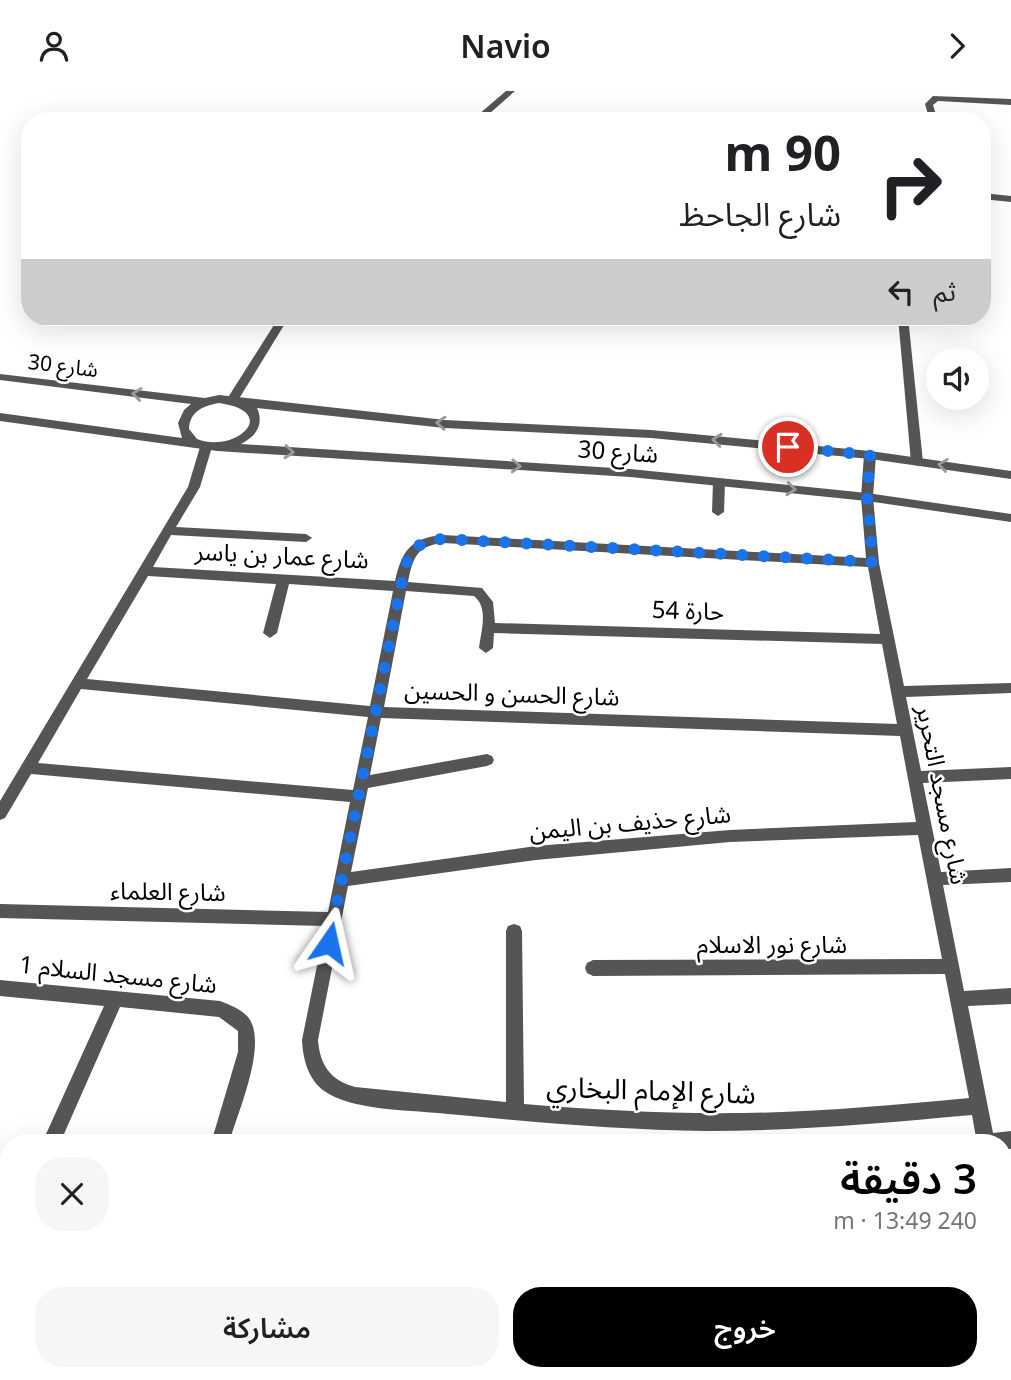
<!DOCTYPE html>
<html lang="ar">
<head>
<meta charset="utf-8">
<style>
	body { margin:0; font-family:"Noto Sans","Noto Sans Arabic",sans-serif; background:#f6f6f6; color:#202124; direction:rtl; height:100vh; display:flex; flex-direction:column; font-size:26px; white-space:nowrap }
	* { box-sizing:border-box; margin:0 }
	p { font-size:23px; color:#757577 }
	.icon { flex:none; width:38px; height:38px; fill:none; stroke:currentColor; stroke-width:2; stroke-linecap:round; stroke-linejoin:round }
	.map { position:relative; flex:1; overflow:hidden; direction:ltr }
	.details { position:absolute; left:0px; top:1043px; width:1012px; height:247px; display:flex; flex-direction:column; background:#fff; border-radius:28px 28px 0 0; box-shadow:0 7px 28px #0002; direction:rtl }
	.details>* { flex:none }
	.top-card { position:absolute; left:21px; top:21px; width:970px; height:214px; border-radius:28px; box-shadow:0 7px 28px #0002; direction:rtl; background:#fff; color:#202124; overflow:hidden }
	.fabs { position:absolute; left:926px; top:256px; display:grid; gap:14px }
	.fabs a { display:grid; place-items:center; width:63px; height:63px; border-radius:50%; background:#fff; box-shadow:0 7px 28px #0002; font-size:35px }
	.pin { position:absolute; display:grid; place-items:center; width:60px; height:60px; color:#fff; margin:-30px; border:4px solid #fff; border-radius:50%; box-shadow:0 2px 7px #0007 }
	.me { position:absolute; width:77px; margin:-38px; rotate:11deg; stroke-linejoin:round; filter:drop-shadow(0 0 5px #0008) }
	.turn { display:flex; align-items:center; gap:24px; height:147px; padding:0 35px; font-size:32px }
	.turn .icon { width:91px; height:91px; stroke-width:2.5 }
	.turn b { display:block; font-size:49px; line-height:60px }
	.then { display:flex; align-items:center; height:66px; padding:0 35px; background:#0003; gap:14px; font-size:26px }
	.round { display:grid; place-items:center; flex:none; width:74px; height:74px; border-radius:28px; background:#f6f6f6 }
	.summary { display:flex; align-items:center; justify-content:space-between; height:119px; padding:0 35px }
	h1 { font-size:42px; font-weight:600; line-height:52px; color:#000 }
	.button { display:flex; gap:14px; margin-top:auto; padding:14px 35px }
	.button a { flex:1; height:80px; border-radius:28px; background:#000; color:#fff; font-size:28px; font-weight:600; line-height:80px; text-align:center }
	.button a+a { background:#f6f6f6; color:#202124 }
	header { display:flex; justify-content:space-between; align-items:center; height:91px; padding:0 35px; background:#fff; font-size:32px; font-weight:600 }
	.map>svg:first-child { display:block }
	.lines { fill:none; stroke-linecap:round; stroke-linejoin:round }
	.minor { fill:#555; fill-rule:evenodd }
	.tertiary { fill:#555; fill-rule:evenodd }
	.oneway { stroke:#999 }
	.route { stroke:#1a73e8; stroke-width:12; stroke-dasharray:0 21.6 }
	.labels { text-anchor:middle; stroke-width:5; stroke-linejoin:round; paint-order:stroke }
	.far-street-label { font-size:21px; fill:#000; stroke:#fff }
	.street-label { font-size:24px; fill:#000; stroke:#fff }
	.near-street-label { font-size:28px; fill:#000; stroke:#fff }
</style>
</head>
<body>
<header><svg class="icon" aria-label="forward" viewBox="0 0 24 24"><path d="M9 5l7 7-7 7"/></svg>Navio<svg class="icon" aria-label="person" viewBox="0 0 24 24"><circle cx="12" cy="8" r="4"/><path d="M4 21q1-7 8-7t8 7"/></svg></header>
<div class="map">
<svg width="1011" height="1289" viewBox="0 0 1011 1289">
	<rect width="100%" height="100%" fill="#fff"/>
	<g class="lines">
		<path class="minor" d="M506,0H515L481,30H471Z
			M933,5L1011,8V14L938,10L933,14L938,30H930L925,13Z
			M982,102L1011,105V111L982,108Z
			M279,226H289L237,311H229L227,308Z
			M898,226H908L923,371L917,375L911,371Z
			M206,352L212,356L200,396L176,436L306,443L312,447L306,451L171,444L153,476L395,490C402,460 410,447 443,444L866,467L861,406L864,364L866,361H874L876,364L873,406L879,472L904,595L1011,592V602L906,606L921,680L1011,676V688L923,692L941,781L1011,777V791L943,794L964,900L1011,897V913L968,915L993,1042L1011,1040V1058H1003V1052H977L972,1024C884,1032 796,1040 707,1040C621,1039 534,1031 448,1023C414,1019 358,1020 329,1003C309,992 303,970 302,949L325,835L0,827V813L328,821L350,711L31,683L5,727L0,729V710L188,396L200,356ZM443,452L868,476L880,543L495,532L493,511L482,497L408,491C413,467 416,455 443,452ZM148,485L276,493L263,542L270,547L277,542L289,493L393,500L370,615L87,588ZM406,500L474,505C489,517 481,540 479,557L486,562L493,557L494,542L882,553L897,633L384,616ZM81,598L368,626L353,699L38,672ZM381,627L900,645L916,731L730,739L536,755L351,781L368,697L487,675L492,673L494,669L492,665L487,663L370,684ZM918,744L942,868L593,869L587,872L585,877L587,882L593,885L945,883L969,1007C894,1014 819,1021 744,1022C670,1023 597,1019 524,1013L522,840L520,835L514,833L508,835L506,840V1011L355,996C330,989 320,974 318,949L348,795L536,769L730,751Z
			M719,387L725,391L724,421L718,425L712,421L713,391Z
			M0,889L220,910C230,914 241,918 248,926C269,952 237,1023 229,1052H211L238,961V940L219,926L120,916L60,1052H42L104,915L0,905Z
			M1003,1135L1009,1138L1011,1141V1198L1004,1196L1003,1192Z
			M9,1139V1170L7,1175L0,1177V1147L3,1142Z
			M1003,1227H1011V1247L1003,1246Z
			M141,1281H161L159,1289H139Z
			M242,1281H265L271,1289H240Z
			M638,1281H658V1289H638Z"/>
		<path class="tertiary" d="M0,283L205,307L219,304L445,329L651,339L870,360L1011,380V388L870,368L651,347L445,337L257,317C264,333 257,345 241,353L630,378L867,402L1011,423V431L867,410L630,386L217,360L0,330V322L182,347L178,332L184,319L191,313L0,289ZM219,312C282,321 235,363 197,348L189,338C190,320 203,315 219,312Z"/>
	</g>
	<defs><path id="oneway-chevron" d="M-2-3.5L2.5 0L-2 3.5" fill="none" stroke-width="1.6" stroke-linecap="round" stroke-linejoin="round" transform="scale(1.75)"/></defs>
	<g class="oneway">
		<use href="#oneway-chevron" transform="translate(137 303) rotate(-173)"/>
		<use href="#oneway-chevron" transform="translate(441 332) rotate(-176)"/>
		<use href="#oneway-chevron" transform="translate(717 349) rotate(-174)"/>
		<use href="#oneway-chevron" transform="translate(289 361) rotate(5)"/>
		<use href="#oneway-chevron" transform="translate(943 374) rotate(-172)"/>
		<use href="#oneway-chevron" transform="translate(516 375) rotate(3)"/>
		<use href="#oneway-chevron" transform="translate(791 398) rotate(6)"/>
	</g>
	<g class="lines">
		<path class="route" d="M329,852L401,495C407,466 409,451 443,448L873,471L867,406L870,364L788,356"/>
	</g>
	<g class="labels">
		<g class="far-street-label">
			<text transform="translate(63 275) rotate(7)" y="7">شارع 30</text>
		</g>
		<g class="street-label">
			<text transform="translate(618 361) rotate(4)" y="8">شارع 30</text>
			<text transform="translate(282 465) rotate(3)" y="8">شارع عمار بن ياسر</text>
			<text transform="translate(688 520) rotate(2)" y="8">حارة 54</text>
			<text transform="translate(512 603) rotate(2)" y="8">شارع الحسن و الحسين</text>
			<text transform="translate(942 704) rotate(79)" y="8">شارع مسجد التحرير</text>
			<text transform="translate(630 732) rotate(-5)" y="8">شارع حذيف بن اليمن</text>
			<text transform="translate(168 801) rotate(1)" y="8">شارع العلماء</text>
			<text x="772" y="862">شارع نور الاسلام</text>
			<text transform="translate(118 884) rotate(6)" y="8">شارع مسجد السلام 1</text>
		</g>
		<g class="near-street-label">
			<text transform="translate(651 999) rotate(2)" y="10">شارع الإمام البخاري</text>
		</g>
	</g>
</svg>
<div class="fabs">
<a><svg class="icon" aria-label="sound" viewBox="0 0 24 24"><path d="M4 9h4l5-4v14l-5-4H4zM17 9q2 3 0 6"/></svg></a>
</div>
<div class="pin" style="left:788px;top:356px;background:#d93025"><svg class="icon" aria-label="arrive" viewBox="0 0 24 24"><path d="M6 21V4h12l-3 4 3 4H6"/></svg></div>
<svg class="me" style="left:329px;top:852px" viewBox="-20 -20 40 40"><path d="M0-17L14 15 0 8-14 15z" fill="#1a73e8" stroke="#fff" stroke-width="4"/></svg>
<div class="top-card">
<div class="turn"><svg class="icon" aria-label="right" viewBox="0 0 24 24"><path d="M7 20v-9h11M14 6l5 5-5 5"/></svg><div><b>90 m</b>شارع الجاحظ</div></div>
<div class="then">ثم<svg class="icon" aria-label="left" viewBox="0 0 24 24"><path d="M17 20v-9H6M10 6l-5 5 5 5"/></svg></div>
</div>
<section class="details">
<div class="summary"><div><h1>3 دقيقة</h1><p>240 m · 13:49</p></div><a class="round"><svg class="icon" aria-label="close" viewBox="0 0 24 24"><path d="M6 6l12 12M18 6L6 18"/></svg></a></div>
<div class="button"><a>خروج</a><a>مشاركة</a></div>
</section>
</div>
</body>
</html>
